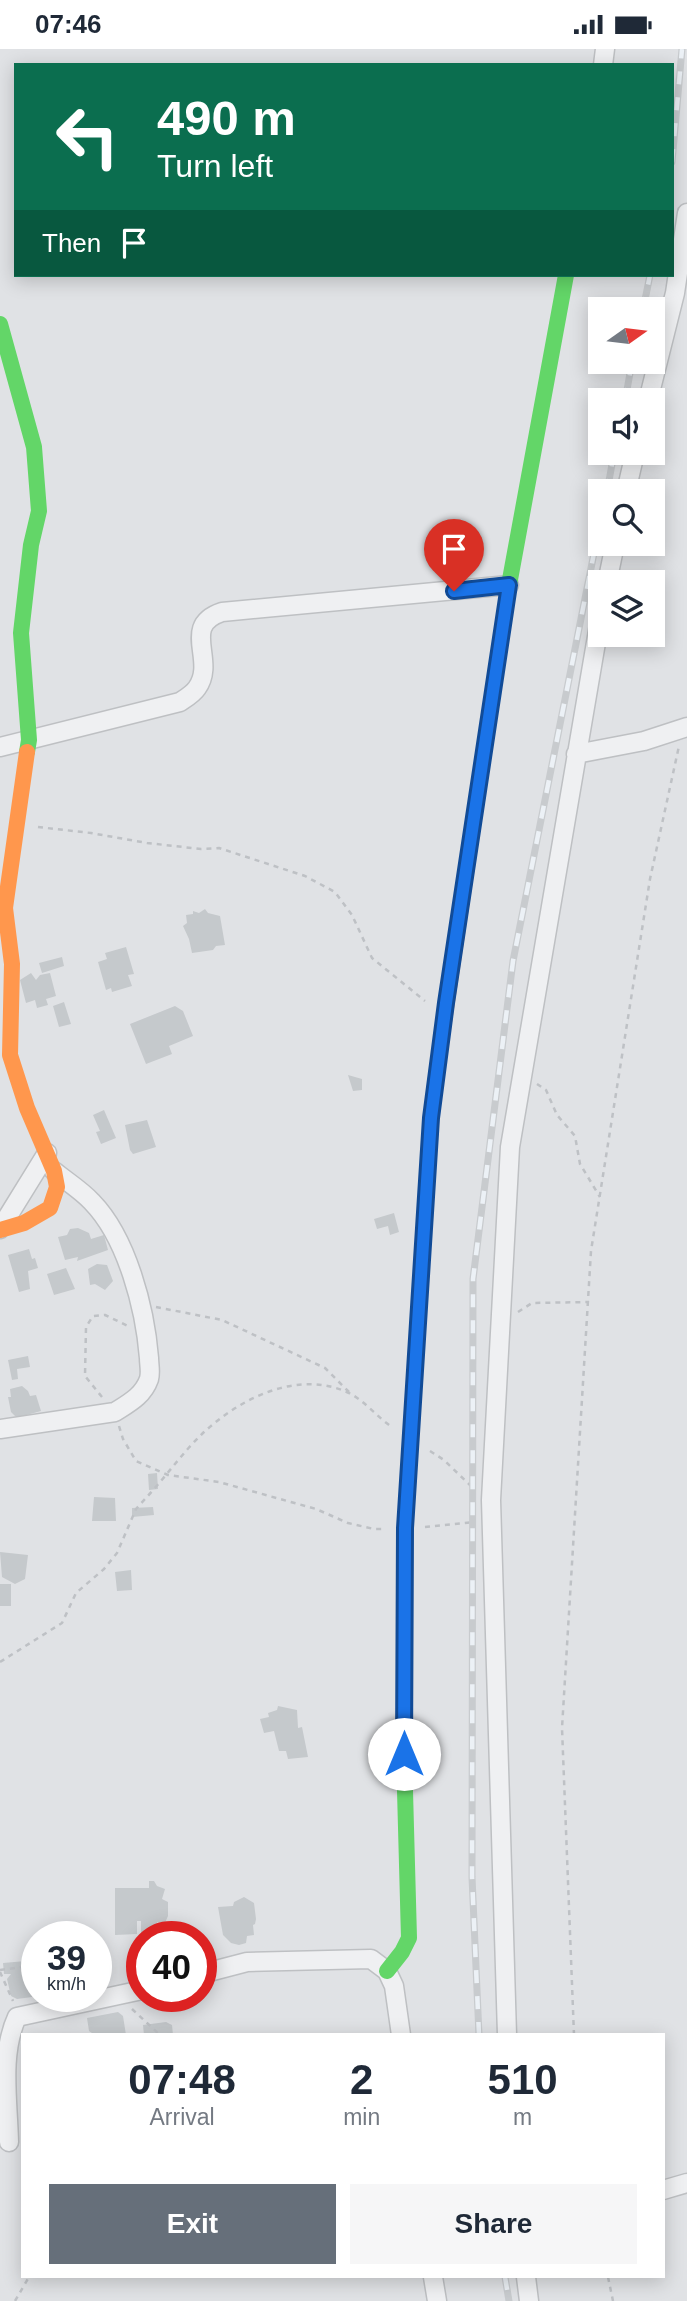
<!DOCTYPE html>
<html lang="en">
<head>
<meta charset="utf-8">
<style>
	body { margin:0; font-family:Helvetica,sans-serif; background:#f6f6f7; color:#1f2937; height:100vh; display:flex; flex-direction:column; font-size:26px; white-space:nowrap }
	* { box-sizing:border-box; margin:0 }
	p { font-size:23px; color:#747a83 }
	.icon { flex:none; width:38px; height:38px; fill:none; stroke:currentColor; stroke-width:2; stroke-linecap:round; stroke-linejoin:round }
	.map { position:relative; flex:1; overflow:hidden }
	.sheet { position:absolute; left:21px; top:1984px; width:644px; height:245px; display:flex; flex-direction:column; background:#fff; border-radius:0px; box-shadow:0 4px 18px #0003 }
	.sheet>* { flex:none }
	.banner { position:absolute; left:14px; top:14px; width:660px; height:214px; border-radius:0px; box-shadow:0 4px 18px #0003; background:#0b6e4f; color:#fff; overflow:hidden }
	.needle { width:46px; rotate:76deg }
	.fabs { position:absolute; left:588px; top:248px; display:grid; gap:14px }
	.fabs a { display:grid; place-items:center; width:77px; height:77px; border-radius:0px; background:#fff; box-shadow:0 4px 18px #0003; font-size:35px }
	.speed { position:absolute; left:21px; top:1872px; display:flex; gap:14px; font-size:35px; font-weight:700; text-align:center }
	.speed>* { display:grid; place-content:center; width:91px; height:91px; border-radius:50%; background:#fff; box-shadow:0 4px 18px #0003; line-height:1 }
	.speed small { font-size:18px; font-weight:400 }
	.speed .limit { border:10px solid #d22; background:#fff; color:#111 }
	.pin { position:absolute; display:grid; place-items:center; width:60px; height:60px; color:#fff; margin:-72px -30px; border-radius:50% 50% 50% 0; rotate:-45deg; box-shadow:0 0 7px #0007 }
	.pin .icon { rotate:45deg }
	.me { position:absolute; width:77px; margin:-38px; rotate:0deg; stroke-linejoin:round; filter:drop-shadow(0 0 5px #0008) }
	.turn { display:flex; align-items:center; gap:24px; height:147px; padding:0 28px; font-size:32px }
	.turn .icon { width:91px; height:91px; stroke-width:2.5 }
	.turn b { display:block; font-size:49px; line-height:60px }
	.then { display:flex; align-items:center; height:66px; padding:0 28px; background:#0003; gap:14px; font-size:26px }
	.eta { display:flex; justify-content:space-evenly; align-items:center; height:119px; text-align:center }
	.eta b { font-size:42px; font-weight:700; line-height:49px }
	.action { display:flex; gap:14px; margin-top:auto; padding:14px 28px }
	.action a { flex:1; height:80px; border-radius:0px; background:#666f7a; color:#fff; font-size:28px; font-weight:700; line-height:80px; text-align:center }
	.action a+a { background:#f6f6f7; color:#1f2937 }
	.status { display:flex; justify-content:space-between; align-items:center; height:49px; padding:0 35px; background:#fff; direction:ltr }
	.status svg { height:19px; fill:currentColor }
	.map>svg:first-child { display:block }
	.building { fill:#c5c9cc }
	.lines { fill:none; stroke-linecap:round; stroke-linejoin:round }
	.street-casing { stroke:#bec0c3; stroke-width:21 }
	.path { stroke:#bec1c5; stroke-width:2.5; stroke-dasharray:5 5; stroke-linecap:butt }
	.street { stroke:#eff0f2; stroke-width:18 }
	.fast { stroke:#63d668; stroke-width:16 }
	.slow { stroke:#ff974d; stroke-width:16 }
	.rail-casing { stroke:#c8cbce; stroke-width:7 }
	.rail { stroke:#ecf1f6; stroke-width:4.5; stroke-dasharray:13; stroke-linecap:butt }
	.route-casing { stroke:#114b97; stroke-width:18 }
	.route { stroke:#1a73e8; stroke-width:12 }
</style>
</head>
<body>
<div class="status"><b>07:46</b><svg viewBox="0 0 49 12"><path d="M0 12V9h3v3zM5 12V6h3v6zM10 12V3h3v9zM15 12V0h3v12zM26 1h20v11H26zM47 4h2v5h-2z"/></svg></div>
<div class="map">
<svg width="687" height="2252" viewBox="0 0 687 2252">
	<rect width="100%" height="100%" fill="#e0e2e5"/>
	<path class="building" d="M205,860L208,864L220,867L225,896L216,897L213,901L192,904L189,890L183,877L187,874L186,866L193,865V862L199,864Z
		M126,898L134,925L128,926L132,937L112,943L111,939L106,941L98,913L107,910L105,904Z
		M62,908L64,917L42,924L39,914Z
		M31,924L36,931L40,926L50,924L56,947L46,950L48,956L37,959L35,951L26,954L20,931Z
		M64,953L71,975L59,978L53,957Z
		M175,957L183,962L193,987L169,997L172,1005L146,1015L130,975Z
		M348,1026L362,1030V1041L353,1042Z
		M104,1061L116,1089L101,1095L96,1083L100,1082L93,1066Z
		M147,1071L156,1098L133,1105L130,1101L125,1076Z
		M394,1164L399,1183L390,1186L388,1177L377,1180L374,1170Z
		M78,1179L89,1184L91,1190L104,1186L108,1201L77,1212L78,1208L65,1211L58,1188L67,1186L70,1180Z
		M29,1200L32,1210L35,1209L38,1219L28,1222L30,1240L19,1243L8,1206Z
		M97,1215L107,1216L113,1232L105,1241L95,1235L90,1236L88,1220Z
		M66,1219L75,1240L54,1246L47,1225Z
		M28,1307L30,1318L17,1320L18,1330L12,1331L8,1311Z
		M22,1337L28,1342L30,1347L36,1346L41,1362L23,1367H15L11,1363L8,1348H11L10,1340Z
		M157,1424L158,1440L149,1441L148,1425Z
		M94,1448L115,1449L116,1472H92Z
		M153,1458L154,1466L132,1468V1459Z
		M0,1503L28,1506L25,1530L15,1535L2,1528Z
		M131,1521L132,1541L117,1542L115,1523Z
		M0,1535H11V1557H0Z
		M278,1657L297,1661L298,1679L302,1678L308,1708L288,1710L286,1702H279L274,1682L264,1684L260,1670L269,1668L268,1664L277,1661Z
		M149,1832H154L157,1837L165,1840L162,1850L168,1853V1867L165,1874L157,1873V1883L141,1885V1872H137V1885L115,1886V1839H149Z
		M244,1848L254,1854L256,1870L255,1875L253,1876L254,1886L247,1887L246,1894L239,1896L231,1894L223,1886L218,1858L233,1857L234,1853Z
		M96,1900H100L103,1921L96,1922Z
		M37,1911V1920L27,1924L32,1930L37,1929V1943L33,1944L32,1948L17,1950L11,1947L7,1930L11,1925H4L3,1914Z
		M118,1963L123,1967L126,1986H95L89,1982L87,1969Z
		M166,1973L172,1976L173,1986H144L143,1976Z"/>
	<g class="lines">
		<g class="street-casing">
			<path id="street" d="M603,16L605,0
				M648,352L675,244L687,164
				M626,443L635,404
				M607,534L615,495
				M0,698L180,653C186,649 193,645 197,639C217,611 180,577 222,563L509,536
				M576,705L644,692L687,678
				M0,1180L47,1104
				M0,1380L115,1363C129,1354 143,1347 149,1330C151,1323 149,1316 149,1309C145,1259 127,1189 92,1153C81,1141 66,1132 54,1122
				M201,1925L247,1913L371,1910L387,1922L394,1937L401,1986
				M507,1986L491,1451L510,1098L600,570
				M9,2093C8,2051 0,2005 17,1968L142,1941
				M663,2141L687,2134
				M433,2228L437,2252
				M526,2228L529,2252"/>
		</g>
		<path class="path" d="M38,778L91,784L147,794L201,800L219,799L305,827L335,843L352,866L372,909L425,952
			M537,1035L546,1041L557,1066L575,1087L580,1115L600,1148
			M156,1258L222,1271L325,1319L349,1343
			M518,1263L532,1254L589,1253
			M102,1348L85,1327L86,1278L93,1267L105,1266L128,1277
			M119,1377L123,1390L136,1412L168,1426L219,1433L316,1460L348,1474L374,1480H384
			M430,1402L444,1411L475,1441
			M425,1478L475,1473
			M0,1613L62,1574L76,1544L104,1520L117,1504L136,1460L145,1450C164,1430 183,1403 202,1385C240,1349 298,1320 349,1344C365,1352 377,1368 392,1378
			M0,1921L37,1916
			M0,1923L13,1952
			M132,1960L160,1986
			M574,1986L562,1679L591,1202L650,830L679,697
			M608,2228L613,2252
			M15,2252L29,2228"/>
		<use href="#street" class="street"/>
		<path class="fast" d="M0,275L34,398L39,462L31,496L21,584L29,691L27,703
			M470,797L509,536L566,226
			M387,1922L402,1903L409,1889L404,1705L405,1480L431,1069L437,1020"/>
		<path class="slow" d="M437,1020L470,797
			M0,1181L24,1174L50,1159L57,1138L54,1122L27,1059L10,1006L12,915L5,859L27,703"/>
		<g class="rail-casing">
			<path id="rail" d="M672,113L682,0
				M643,261L650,226
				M625,352L632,313
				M607,443L614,404
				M479,1986L472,1828L473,1230L513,912L600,474
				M505,2228L509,2252"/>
		</g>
		<use href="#rail" class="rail"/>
	</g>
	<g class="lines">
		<g class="route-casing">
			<path id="route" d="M404,1705L405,1479L431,1069L446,954L509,536L454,542"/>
		</g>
		<use href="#route" class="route"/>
	</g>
</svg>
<div class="fabs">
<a><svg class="needle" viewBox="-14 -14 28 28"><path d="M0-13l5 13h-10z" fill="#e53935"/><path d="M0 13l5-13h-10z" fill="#747a83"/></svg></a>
<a><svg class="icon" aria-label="sound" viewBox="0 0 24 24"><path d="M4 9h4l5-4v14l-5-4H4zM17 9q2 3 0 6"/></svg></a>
<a><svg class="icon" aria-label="search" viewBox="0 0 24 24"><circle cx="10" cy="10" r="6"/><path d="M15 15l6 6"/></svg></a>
<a><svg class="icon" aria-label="layers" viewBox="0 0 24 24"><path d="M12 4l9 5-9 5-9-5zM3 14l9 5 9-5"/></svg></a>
</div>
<div class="speed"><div>39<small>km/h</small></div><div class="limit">40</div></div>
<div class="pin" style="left:454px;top:542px;background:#d93025"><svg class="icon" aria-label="arrive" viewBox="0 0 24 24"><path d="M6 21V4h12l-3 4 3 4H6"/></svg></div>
<svg class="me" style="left:404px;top:1705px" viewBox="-20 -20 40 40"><circle r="19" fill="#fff"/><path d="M0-13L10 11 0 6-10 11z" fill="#1a73e8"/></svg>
<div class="banner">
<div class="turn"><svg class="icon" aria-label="left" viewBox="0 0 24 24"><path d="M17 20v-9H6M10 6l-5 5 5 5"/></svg><div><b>490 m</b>Turn left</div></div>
<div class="then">Then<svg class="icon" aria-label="arrive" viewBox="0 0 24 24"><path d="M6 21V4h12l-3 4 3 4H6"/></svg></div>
</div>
<section class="sheet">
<div class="eta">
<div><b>07:48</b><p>Arrival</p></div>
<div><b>2</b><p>min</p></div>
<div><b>510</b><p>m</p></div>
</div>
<div class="action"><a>Exit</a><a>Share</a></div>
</section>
</div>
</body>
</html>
